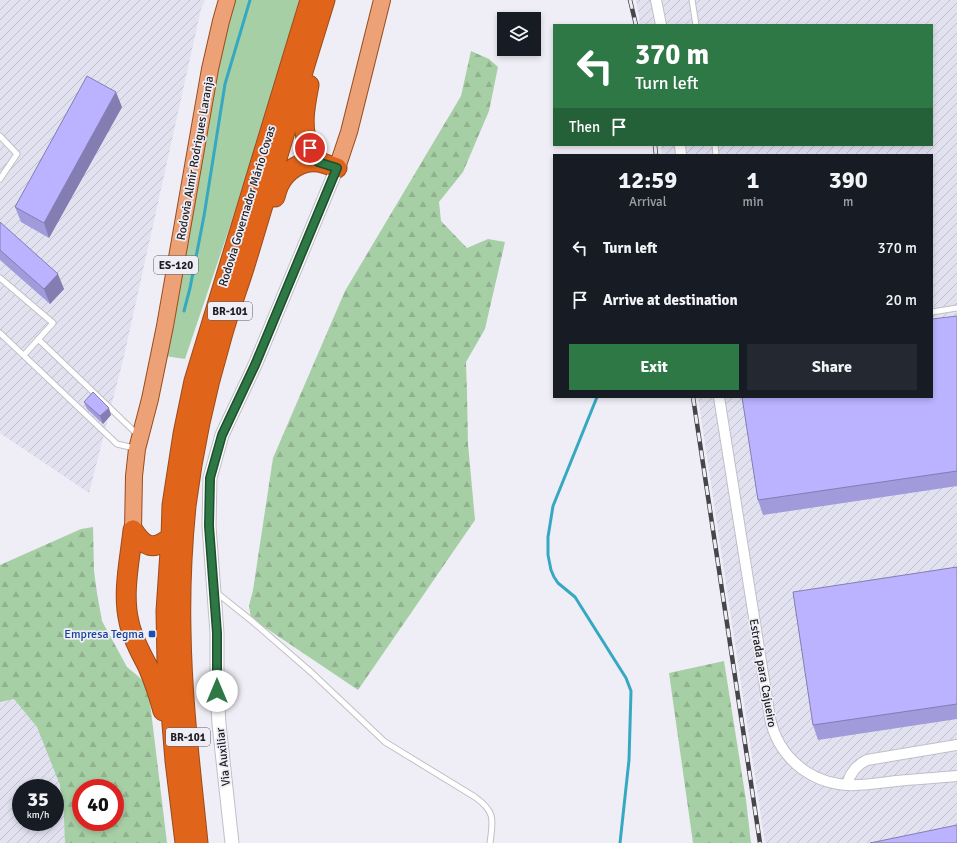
<!DOCTYPE html>
<html lang="en">
<head>
<meta charset="utf-8">
<style>
	body { margin:0; font-family:Signika,sans-serif; background:#242831; color:#f1f3f6; height:100vh; display:flex; flex-direction:column; font-size:15px; white-space:nowrap }
	* { box-sizing:border-box; margin:0 }
	p { font-size:13px; color:#9ea1a6 }
	.icon { flex:none; width:22px; height:22px; fill:none; stroke:currentColor; stroke-width:2; stroke-linecap:round; stroke-linejoin:round }
	.map { position:relative; flex:1; overflow:hidden }
	.sheet { position:absolute; left:553px; top:154px; width:380px; height:244px; display:flex; flex-direction:column; background:#171b24; border-radius:0px; box-shadow:0 2px 6px #0003 }
	.sheet>* { flex:none }
	.hud { position:absolute; left:553px; top:24px; width:380px; height:122px; border-radius:0px; box-shadow:0 2px 6px #0003; background:#2e7846; color:#fff; overflow:hidden }
	.buttons { position:absolute; left:497px; top:12px; display:grid; gap:8px }
	.buttons a { display:grid; place-items:center; width:44px; height:44px; border-radius:0px; background:#171b24; box-shadow:0 2px 6px #0003; font-size:20px }
	.speed { position:absolute; left:12px; top:779px; display:flex; gap:8px; font-size:20px; font-weight:700; text-align:center }
	.speed>* { display:grid; place-content:center; width:52px; height:52px; border-radius:50%; background:#171b24; box-shadow:0 2px 6px #0003; line-height:1 }
	.speed small { font-size:10px; font-weight:400 }
	.speed .limit { border:6px solid #d22; background:#fff; color:#111 }
	.pin { position:absolute; display:grid; place-items:center; width:34px; height:34px; color:#fff; margin:-17px; border:2px solid #fff; border-radius:50%; box-shadow:0 1px 4px #0007 }
	.me { position:absolute; width:44px; margin:-22px; rotate:0deg; stroke-linejoin:round; filter:drop-shadow(0 0 3px #0008) }
	.turn { display:flex; align-items:center; gap:14px; height:84px; padding:0 16px; font-size:18px }
	.turn .icon { width:52px; height:52px; stroke-width:2.5 }
	.turn b { display:block; font-size:28px; line-height:34px }
	.then { display:flex; align-items:center; height:38px; padding:0 16px; background:#0003; gap:8px; font-size:15px }
	.eta { display:flex; justify-content:space-evenly; align-items:center; height:68px; text-align:center }
	.eta b { font-size:24px; font-weight:700; line-height:28px }
	.action { display:flex; gap:8px; margin-top:auto; padding:8px 16px }
	.action a { flex:1; height:46px; border-radius:0px; background:#2e7846; color:#fff; font-size:16px; font-weight:700; line-height:46px; text-align:center }
	.action a+a { background:#242831; color:#f1f3f6 }
	ul { padding:0; list-style:none }
	li { display:flex; align-items:center; gap:12px; height:52px; padding:0 16px }
	li div { flex:1 }
	li b { display:block; font-size:15px }
	li em { font-style:normal }
	.map>svg:first-child { display:block }
	.industrial { fill:url(#industrial-furrows); fill-rule:evenodd }
	.grass { fill:#a7cfa5 }
	.forest { fill:url(#forest-firs); fill-rule:evenodd }
	.lines { fill:none; stroke-linecap:round; stroke-linejoin:round }
	.stream { stroke:#36a8c2; stroke-width:3 }
	.service-casing { stroke:#c0bfc7; stroke-width:7 }
	.minor-casing { stroke:#c0bfc7; stroke-width:12 }
	.tertiary-casing { stroke:#c0bfc7; stroke-width:15 }
	.primary-casing { stroke:#9b4b1c; stroke-width:18 }
	.motorway-casing { stroke:#9b4b1c; stroke-width:21 }
	.service { stroke:#fff; stroke-width:5 }
	.minor { stroke:#fff; stroke-width:10 }
	.tertiary { stroke:#fff; stroke-width:13 }
	.primary { stroke:#eca276; stroke-width:16 }
	.motorway { stroke:#e0641a; stroke-width:19 }
	.rail-casing { stroke:#464549; stroke-width:4.5 }
	.rail { stroke:#efeef6; stroke-width:3; stroke-dasharray:9; stroke-linecap:butt }
	.wall { fill:#a19adb }
	.shaded-wall { fill:#837db2 }
	.building { fill:#bbb3ff; stroke:#837db2 }
	.route-casing { stroke:#1e4e2e; stroke-width:10 }
	.route { stroke:#2e7846; stroke-width:7 }
	.transit-dot { fill:#1a4fb4; stroke:#efeef6; stroke-width:1.5 }
	.labels { text-anchor:middle; stroke-width:3.5; stroke-linejoin:round; paint-order:stroke }
	.shield { fill:#efeef6; stroke:#5b5b60; stroke-width:1 }
	.shield-label { font-size:11px; font-weight:bold; fill:#1c1c1f }
	.street-label { font-size:12px; fill:#1c1c1f; stroke:#efeef6 }
	.transit-label { font-size:12px; fill:#164399; stroke:#efeef6; text-anchor:end }
</style>
</head>
<body>
<div class="map">
<svg width="957" height="843" viewBox="0 0 957 843">
	<defs>
		<pattern id="industrial-furrows" width="10" height="10" patternUnits="userSpaceOnUse"><rect width="10" height="10" fill="#e2e1f0"/><path d="M-1 1l2-2M0 10L10 0M9 11l2-2" fill="none" stroke="#c1c0cd"/></pattern>
		<pattern id="forest-firs" width="22" height="20" patternUnits="userSpaceOnUse"><rect width="22" height="20" fill="#a7cfa5"/><path d="M5 1l3.5 6h-7zM16 11l3.5 6h-7z" fill="#8fb18e"/></pattern>
	</defs>
	<rect width="100%" height="100%" fill="#efeef6"/>
	<path class="industrial" d="M0,0H205L201,9L124,356L89,493L0,433Z
		M636,0H957V843H765L698,397H932V155H662L661,145H932V25H640Z
		M25,685L67,777L77,843H0V689ZM21,788H55V822H21Z"/>
	<path class="grass" d="M233,0H299L271,97L228,232L185,359L165,356L167,314Z"/>
	<path class="forest" d="M471,51L489,59L498,67L489,111L463,172L439,202L441,221L467,248L488,239L505,242L485,329L466,362L467,394L468,444L475,520L358,690L251,618L249,606L253,590L273,458L345,291L461,96Z
		M93,527L94,571L97,593L102,621L127,667L139,677L148,686L167,843H65L64,816L60,785L37,727L14,699L0,702V565L81,529ZM81,788H115V822H81Z
		M724,661L746,800L751,843H693L669,673Z"/>
	<g class="lines">
		<path class="stream" d="M184,311L190,288L204,216L225,84L250,0
			M597,397L553,506L548,537V555L551,570L554,577L558,583L575,597L626,678L631,691L629,760L620,843"/>
		<g class="service-casing">
			<path id="service" d="M692,0L696,25
				M0,136L17,154L0,179
				M715,145L716,155
				M0,278L53,323L24,355
				M932,312L957,308
				M0,333L117,444L134,448
				M38,339L138,435
				M217,593L252,621L312,673L385,742L475,797C496,812 493,820 490,843"/>
		</g>
		<g class="minor-casing">
			<path id="minor" d="M656,0L661,25
				M680,145L681,155
				M719,397L770,718C778,756 808,782 847,785C863,786 880,783 896,781C916,779 937,778 957,776
				M847,785C850,773 856,765 867,760L957,745"/>
		</g>
		<g class="tertiary-casing">
			<path id="tertiary" d="M232,843L219,724L217,691V633L209,526L210,478L222,435L255,365L337,168"/>
		</g>
		<g class="primary-casing">
			<path id="primary" d="M337,168L349,132L382,0
				M133,530L134,476L137,449L150,399L165,326L210,69L221,21L227,0"/>
		</g>
		<g class="motorway-casing">
			<path id="motorway" d="M309,85C305,106 300,129 310,149C312,153 316,158 318,162
				M275,197C276,193 277,189 279,185C286,170 302,160 318,162C324,163 331,166 337,168
				M133,530C130,559 122,593 129,622C132,638 141,653 148,667C154,681 159,696 163,711
				M133,530C145,548 153,551 171,537
				M185,843L175,761L167,663L166,611L171,537L172,505L183,434L194,381L310,0
				M198,843C191,773 182,702 181,631C180,589 182,547 186,506C193,450 205,394 221,340C228,314 238,288 246,262C272,174 298,87 325,0"/>
		</g>
		<use href="#service" class="service"/>
		<use href="#minor" class="minor"/>
		<use href="#tertiary" class="tertiary"/>
		<use href="#primary" class="primary"/>
		<use href="#motorway" class="motorway"/>
		<g class="rail-casing">
			<path id="rail" d="M630,0L636,25
				M655,145L656,155
				M693,397L760,843"/>
		</g>
		<use href="#rail" class="rail"/>
	</g>
	<path class="wall" d="M122,107L49,238L21,222L15,207Z
		M0,222L64,289L50,304L0,260Z
		M957,316V486L763,515L758,500Z
		M84,402L111,415L103,424L87,409Z
		M957,567V719L818,740L813,725Z"/>
	<path class="shaded-wall" d="M116,92L122,107L49,238L44,223Z
		M58,274L64,289L50,304L44,289Z
		M109,408L111,415L103,424L100,416Z"/>
	<path class="building" d="M87,76L116,92L44,223L15,207Z
		M0,222L58,274L44,289L0,250Z
		M957,316V471L758,500L742,397H932V319Z
		M93,392L109,408L100,416L84,402Z
		M957,567V704L813,725L793,592Z
		M957,825V843H870Z"/>
	<g class="lines">
		<g class="route-casing">
			<path id="route" d="M217,691V633L209,526L210,478L222,435L255,365L337,168L318,162L310,148"/>
		</g>
		<use href="#route" class="route"/>
	</g>
	<rect class="transit-dot" x="148" y="630" width="8" height="8" rx="2"/>
	<g class="labels">
		<g class="shield">
			<rect x="154" y="256" width="44" height="18" rx="3"/>
			<rect x="208" y="302" width="44" height="18" rx="3"/>
			<rect x="166" y="728" width="44" height="18" rx="3"/>
		</g>
		<g class="shield-label">
			<text x="176" y="269">ES-120</text>
			<text x="230" y="315">BR-101</text>
			<text x="188" y="741">BR-101</text>
		</g>
		<g class="street-label">
			<text transform="translate(195 158) rotate(-80)" y="4">Rodovia Almir Rodrigues Laranja</text>
			<text transform="translate(247 206) rotate(-73)" y="4">Rodovia Governador Mário Covas</text>
			<text transform="translate(763 673) rotate(80)" y="4">Estrada para Cajueiro</text>
			<text transform="translate(223 757) rotate(-96)" y="4">Via Auxiliar</text>
		</g>
		<g class="transit-label">
			<text x="144" y="638">Empresa Tegma</text>
		</g>
	</g>
</svg>
<div class="buttons">
<a><svg class="icon" aria-label="layers" viewBox="0 0 24 24"><path d="M12 4l9 5-9 5-9-5zM3 14l9 5 9-5"/></svg></a>
</div>
<div class="speed"><div>35<small>km/h</small></div><div class="limit">40</div></div>
<div class="pin" style="left:310px;top:148px;background:#d93025"><svg class="icon" aria-label="arrive" viewBox="0 0 24 24"><path d="M6 21V4h12l-3 4 3 4H6"/></svg></div>
<svg class="me" style="left:217px;top:691px" viewBox="-20 -20 40 40"><circle r="19" fill="#fff"/><path d="M0-13L10 11 0 6-10 11z" fill="#2e7846"/></svg>
<div class="hud">
<div class="turn"><svg class="icon" aria-label="left" viewBox="0 0 24 24"><path d="M17 20v-9H6M10 6l-5 5 5 5"/></svg><div><b>370 m</b>Turn left</div></div>
<div class="then">Then<svg class="icon" aria-label="arrive" viewBox="0 0 24 24"><path d="M6 21V4h12l-3 4 3 4H6"/></svg></div>
</div>
<section class="sheet">
<div class="eta">
<div><b>12:59</b><p>Arrival</p></div>
<div><b>1</b><p>min</p></div>
<div><b>390</b><p>m</p></div>
</div>
<ul>
<li><svg class="icon" aria-label="left" viewBox="0 0 24 24"><path d="M17 20v-9H6M10 6l-5 5 5 5"/></svg><div><b>Turn left</b></div><em>370 m</em></li>
<li><svg class="icon" aria-label="arrive" viewBox="0 0 24 24"><path d="M6 21V4h12l-3 4 3 4H6"/></svg><div><b>Arrive at destination</b></div><em>20 m</em></li>
</ul>
<div class="action"><a>Exit</a><a>Share</a></div>
</section>
</div>
</body>
</html>
